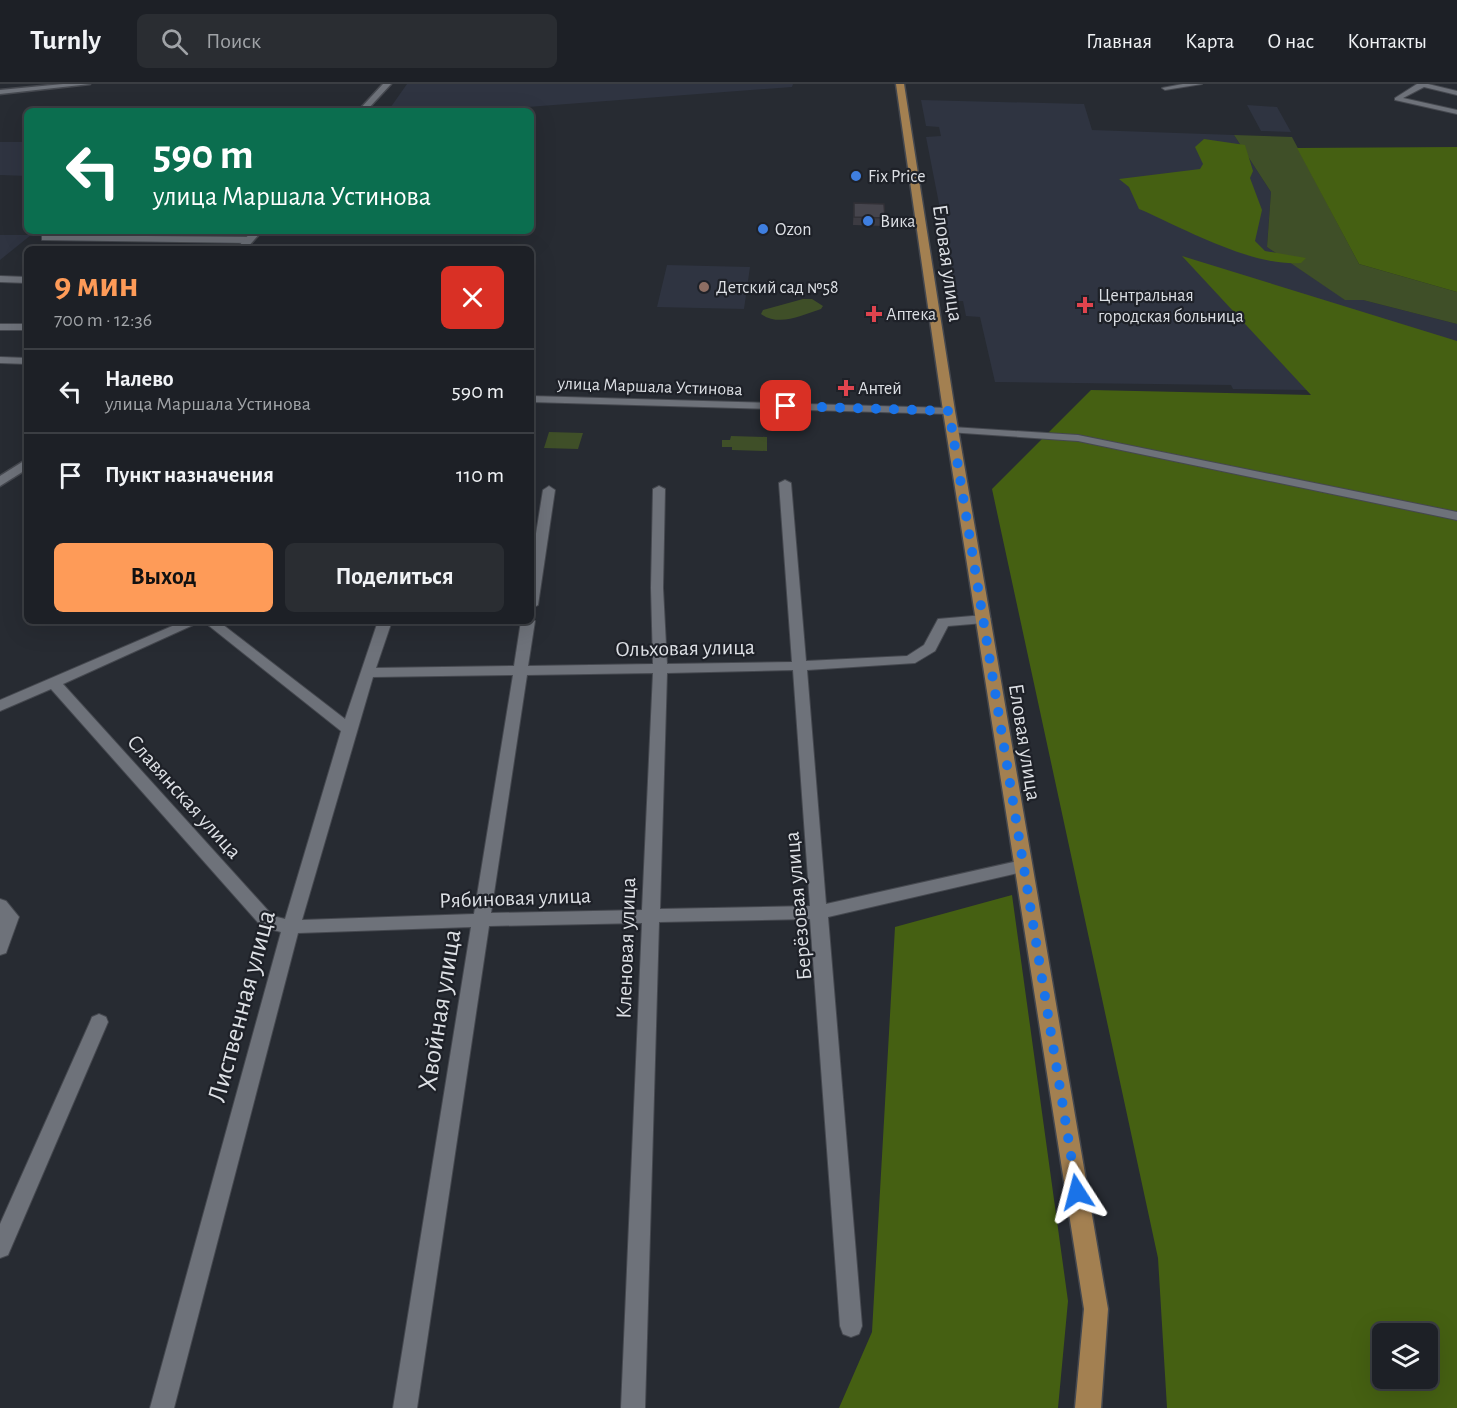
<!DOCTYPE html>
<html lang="ru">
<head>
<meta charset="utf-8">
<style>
	body { margin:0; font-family:"Alegreya Sans",sans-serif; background:#2a2d32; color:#f1f3f6; height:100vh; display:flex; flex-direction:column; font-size:22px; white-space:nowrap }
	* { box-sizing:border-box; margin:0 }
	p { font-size:20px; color:#a0a3a7 }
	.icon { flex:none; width:33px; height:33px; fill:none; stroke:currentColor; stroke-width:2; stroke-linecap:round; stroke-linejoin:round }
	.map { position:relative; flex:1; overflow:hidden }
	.panel { position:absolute; left:24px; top:162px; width:510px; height:378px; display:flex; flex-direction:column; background:#1d2026; border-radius:9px; box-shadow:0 6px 24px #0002,0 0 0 2px #3b3e43 }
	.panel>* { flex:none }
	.hud { position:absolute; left:24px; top:24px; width:510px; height:126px; border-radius:9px; box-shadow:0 6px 24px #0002,0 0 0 2px #3b3e43; background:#0b6e4f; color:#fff; overflow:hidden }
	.fabs { position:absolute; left:1372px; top:1239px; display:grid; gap:12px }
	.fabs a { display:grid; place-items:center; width:66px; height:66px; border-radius:9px; background:#1d2026; box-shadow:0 6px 24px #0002,0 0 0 2px #3b3e43; font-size:30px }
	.pin { position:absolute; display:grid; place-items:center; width:51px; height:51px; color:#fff; margin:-26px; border-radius:12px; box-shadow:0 3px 9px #0006 }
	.me { position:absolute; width:66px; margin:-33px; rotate:351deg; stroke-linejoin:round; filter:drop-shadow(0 0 4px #0008) }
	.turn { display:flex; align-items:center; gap:21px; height:126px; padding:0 30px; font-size:27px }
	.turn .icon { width:78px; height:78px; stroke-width:2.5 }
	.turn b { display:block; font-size:42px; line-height:51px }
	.round { display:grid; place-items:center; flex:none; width:63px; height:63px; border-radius:9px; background:#2a2d32 }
	.summary { display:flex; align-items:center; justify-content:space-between; height:102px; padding:0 30px }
	h1 { font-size:36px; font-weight:700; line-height:45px; color:#fe9b58 }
	.primary-button { display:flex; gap:12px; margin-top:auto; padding:12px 30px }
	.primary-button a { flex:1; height:69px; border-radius:9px; background:#fe9b58; color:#111; font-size:24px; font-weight:700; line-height:69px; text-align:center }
	.primary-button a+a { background:#2a2d32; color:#f1f3f6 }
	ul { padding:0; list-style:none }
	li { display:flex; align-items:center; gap:18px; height:84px; padding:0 30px; border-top:2px solid #3b3e43 }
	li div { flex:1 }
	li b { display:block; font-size:22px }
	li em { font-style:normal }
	header { display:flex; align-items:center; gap:36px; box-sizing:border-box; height:84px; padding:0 30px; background:#1d2026; border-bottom:2px solid #3b3e43 }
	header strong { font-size:28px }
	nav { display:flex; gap:33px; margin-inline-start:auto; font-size:21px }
	.search { width:420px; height:54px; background:#2a2d32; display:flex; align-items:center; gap:15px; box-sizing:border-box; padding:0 21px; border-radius:9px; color:#a0a3a7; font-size:22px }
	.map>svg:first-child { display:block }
	.built { fill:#2f3441 }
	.green { fill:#3f4f28 }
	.forest { fill:#456012; fill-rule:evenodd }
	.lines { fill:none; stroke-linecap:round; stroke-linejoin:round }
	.minor-casing { stroke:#45484f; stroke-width:2 }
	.tertiary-casing { stroke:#45484f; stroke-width:3 }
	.secondary-casing { stroke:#45484f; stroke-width:3 }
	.primary-casing { stroke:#45484f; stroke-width:3 }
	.minor { fill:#6e727a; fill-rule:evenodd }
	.tertiary { fill:#6e727a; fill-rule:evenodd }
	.secondary { fill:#6e727a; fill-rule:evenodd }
	.primary { fill:#a38051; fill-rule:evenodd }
	.wall { fill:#3c3b42 }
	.building { fill:#46454d; stroke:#313036; stroke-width:1.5 }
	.route { stroke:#1a73e8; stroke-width:10; stroke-dasharray:0 18 }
	.shop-dot { fill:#3f7fe0; stroke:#1e2128; stroke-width:2 }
	.education-dot { fill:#8d6e63; stroke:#1e2128; stroke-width:2 }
	.health-dot { fill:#e0444e; stroke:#1e2128; stroke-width:2 }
	.labels { text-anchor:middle; stroke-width:4.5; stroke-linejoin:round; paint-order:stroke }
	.far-poi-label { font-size:18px; fill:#dcdfe4; stroke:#1e2128; text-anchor:start }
	.far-street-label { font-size:18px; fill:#dcdfe4; stroke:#1e2128 }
	.street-label { font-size:22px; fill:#dcdfe4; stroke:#1e2128 }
	.near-street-label { font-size:27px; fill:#dcdfe4; stroke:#1e2128 }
</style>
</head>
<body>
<header>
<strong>Turnly</strong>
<div class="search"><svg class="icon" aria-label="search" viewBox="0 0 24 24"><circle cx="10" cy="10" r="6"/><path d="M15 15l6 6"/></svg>Поиск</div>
<nav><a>Главная</a><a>Карта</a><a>О нас</a><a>Контакты</a></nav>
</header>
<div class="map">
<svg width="1457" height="1324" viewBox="0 0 1457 1324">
	<rect width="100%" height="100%" fill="#272b32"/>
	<path class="built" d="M407,0H793L792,3L475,27H388Z
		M921,16L1084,20L1092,46L1234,51L1271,108L1267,163L1345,215L1363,216L1457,240V308L1233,305L1231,301L995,298L980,233L966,232L963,217H958L926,53L941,52L939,43L926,42Z
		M1247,21L1277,23L1291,48L1261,47Z
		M0,58H27V92L0,91Z
		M0,151H31L0,176Z
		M667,181L750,183L744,225L657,223Z"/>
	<path class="green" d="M1234,51L1292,53L1359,180L1457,208V240L1363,216H1345L1267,163L1271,108Z
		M803,215H812L823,222L821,225C801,231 780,243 761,230L763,226Z
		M549,348L583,349L578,365L544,364Z
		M731,352L767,353V367L732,366V363H722V356H730Z"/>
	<path class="forest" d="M1204,55L1245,61L1253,87L1250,94L1262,126L1255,157L1265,167L1306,174L1301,179C1254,183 1186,146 1144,127L1139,125L1129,103L1119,95L1200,85L1203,80L1195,63Z
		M1457,63V208L1359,180L1297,64Z
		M1182,172L1457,257V1324H1167L1158,1174L992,405L1091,306L1311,311ZM1383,1250H1428V1294H1383Z
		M1012,811L1068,1217L1058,1324H839L872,1248L895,843Z"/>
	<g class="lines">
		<g class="minor-casing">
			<path id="minor" d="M1183,0H1202L1165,6L1162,4Z
				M1417,0H1428L1457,7V11L1424,3L1403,14L1457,26V30L1395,16V14Z
				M45,151L249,153L253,156L249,159L42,156V152Z
				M0,192L27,193V199L0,198Z
				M0,240H27V246H0Z
				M0,273L27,274V280L0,279Z
				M531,312L949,324L954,327L949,330L531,318Z
				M952,343L1078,351L1457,428V436L1078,357L948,348V344Z
				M785,396L791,399L806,577L907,572L924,561L938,535L984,531L991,535L984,539L948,542L935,567L915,579L807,586L826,820L1022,776L1028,778L1030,782L1028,786L1022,788L828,833L862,1242L859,1250L851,1253L843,1250L840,1242L810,835L659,838L645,1324H621L642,839L489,842L417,1324H393L471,843L298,849L174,1324H150L281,848L262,843L51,605L0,627V616L184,537H202L63,600L273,832L285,835L341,647L203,537H218L345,635L378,537H392L376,584L514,582L521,537H531V534L535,537L528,582L653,580L651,504L653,405L659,402L665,405L663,504L667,580L792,578L779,399ZM793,586L810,822L660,825L667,589ZM653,589L642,826L491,829L527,591ZM513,591L474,830L302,836L373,593Z
				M549,402L555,406L538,521L531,525V481L543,406Z
				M0,815L6,817L19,833L6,869L0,871Z
				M99,930L106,933L108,938L8,1171L0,1174V1140L90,938L92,933Z"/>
		</g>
		<g class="tertiary-casing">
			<path id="tertiary" d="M63,0H90L0,10V6Z"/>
		</g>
		<g class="secondary-casing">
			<path id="secondary" d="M383,0H391L366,27H358Z
				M252,147H262L246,165H236Z
				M27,375V385L0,402V392Z"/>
		</g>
		<g class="primary-casing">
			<path id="primary" d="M896,0H904L955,327L1108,1225L1101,1324H1075L1084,1225L943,327Z"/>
		</g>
		<use href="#minor" class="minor"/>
		<use href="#tertiary" class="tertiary"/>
		<use href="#secondary" class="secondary"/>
		<use href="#primary" class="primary"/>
	</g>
	<path class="wall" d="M854,119L885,134L884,142L853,141Z"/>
	<path class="building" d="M854,119L884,120L885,134L854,133Z"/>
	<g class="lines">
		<path class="route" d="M786,322L949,327L1077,1108"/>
	</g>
	<g class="shop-dot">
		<circle cx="856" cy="92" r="6"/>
		<circle cx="868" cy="137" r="6"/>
		<circle cx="763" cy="145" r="6"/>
	</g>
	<circle class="education-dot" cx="704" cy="203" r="6"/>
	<g class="health-dot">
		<path d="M1082 212h6v6h6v6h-6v6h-6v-6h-6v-6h6z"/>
		<path d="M871 221h6v6h6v6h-6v6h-6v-6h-6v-6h6z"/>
		<path d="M843 295h6v6h6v6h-6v6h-6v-6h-6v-6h6z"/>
	</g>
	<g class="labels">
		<g class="far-poi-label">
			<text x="868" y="98">Fix Price</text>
			<text x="880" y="143">Вика</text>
			<text x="775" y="151">Ozon</text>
			<text x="716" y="209">Детский сад №58</text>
			<text x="1098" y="217">Центральная<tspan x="1098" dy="21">городская больница</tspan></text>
			<text x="886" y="236">Аптека</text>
			<text x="858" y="310">Антей</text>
		</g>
		<g class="far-street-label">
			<text transform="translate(650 302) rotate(2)" y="6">улица Маршала Устинова</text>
		</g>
		<g class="street-label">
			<text transform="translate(949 179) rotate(82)" y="8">Еловая улица</text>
			<text transform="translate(685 563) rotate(-1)" y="8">Ольховая улица</text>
			<text transform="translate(1026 658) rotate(81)" y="8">Еловая улица</text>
			<text transform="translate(185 712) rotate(48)" y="8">Славянская улица</text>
			<text transform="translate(515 813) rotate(-2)" y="8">Рябиновая улица</text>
			<text transform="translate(797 822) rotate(-95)" y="8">Берёзовая улица</text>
			<text transform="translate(625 864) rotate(-88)" y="8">Кленовая улица</text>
		</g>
		<g class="near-street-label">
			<text transform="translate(241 922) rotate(-75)" y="9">Лиственная улица</text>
			<text transform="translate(439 926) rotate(-81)" y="9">Хвойная улица</text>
		</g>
	</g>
</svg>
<div class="fabs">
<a><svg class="icon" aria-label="layers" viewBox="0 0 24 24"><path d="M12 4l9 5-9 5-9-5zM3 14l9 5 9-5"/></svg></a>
</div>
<div class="pin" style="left:786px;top:322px;background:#d93025"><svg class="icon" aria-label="arrive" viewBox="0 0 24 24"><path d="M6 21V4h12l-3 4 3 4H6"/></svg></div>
<svg class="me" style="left:1077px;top:1108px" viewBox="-20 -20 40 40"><path d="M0-17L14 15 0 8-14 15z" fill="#1a73e8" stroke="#fff" stroke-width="4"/></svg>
<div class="hud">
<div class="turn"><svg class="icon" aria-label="left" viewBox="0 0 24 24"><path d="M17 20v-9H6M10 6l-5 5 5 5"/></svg><div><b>590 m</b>улица Маршала Устинова</div></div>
</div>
<section class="panel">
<div class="summary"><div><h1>9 мин</h1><p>700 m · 12:36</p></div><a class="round" style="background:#d93025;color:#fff"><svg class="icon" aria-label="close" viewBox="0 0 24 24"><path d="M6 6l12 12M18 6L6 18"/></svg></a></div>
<ul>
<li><svg class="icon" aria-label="left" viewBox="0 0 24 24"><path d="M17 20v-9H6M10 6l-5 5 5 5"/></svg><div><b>Налево</b><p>улица Маршала Устинова</p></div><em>590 m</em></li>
<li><svg class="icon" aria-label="arrive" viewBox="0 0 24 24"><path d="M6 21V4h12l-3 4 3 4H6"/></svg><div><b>Пункт назначения</b></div><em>110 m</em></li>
</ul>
<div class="primary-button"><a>Выход</a><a>Поделиться</a></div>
</section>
</div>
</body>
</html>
